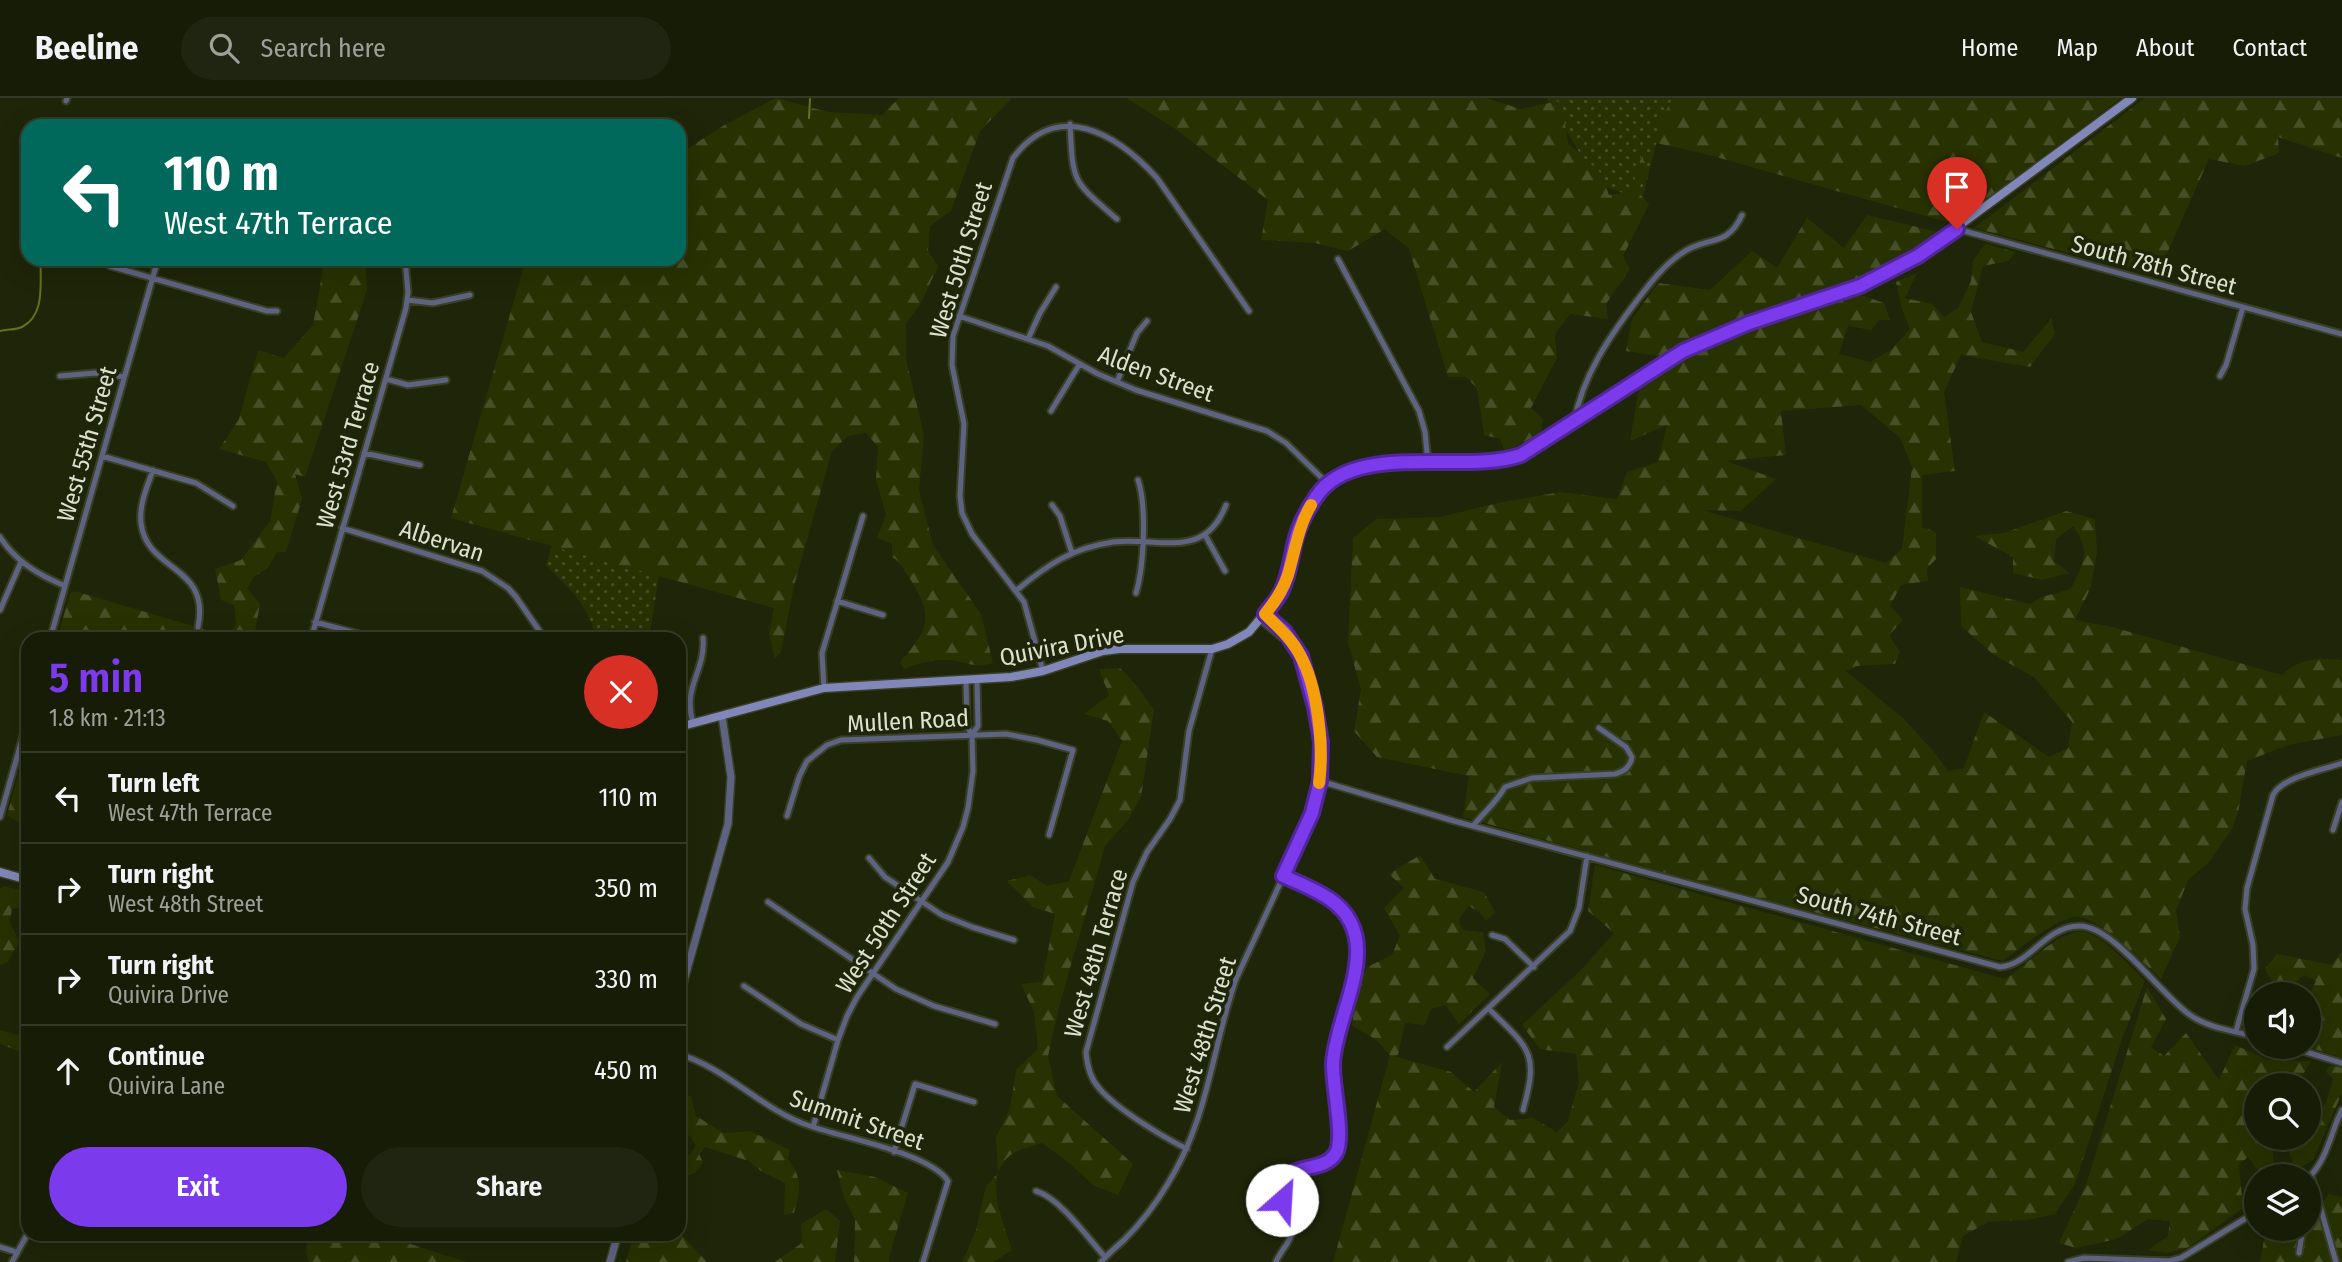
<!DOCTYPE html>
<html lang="en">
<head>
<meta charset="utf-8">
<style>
	body { margin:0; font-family:"Fira Sans Condensed",sans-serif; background:#1f2510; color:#f1f3f6; height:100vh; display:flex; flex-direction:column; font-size:26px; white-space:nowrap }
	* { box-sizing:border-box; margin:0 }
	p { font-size:23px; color:#9ea19b }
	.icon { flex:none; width:38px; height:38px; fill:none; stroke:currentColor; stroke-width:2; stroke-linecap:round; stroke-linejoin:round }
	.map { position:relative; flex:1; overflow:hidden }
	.panel { position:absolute; left:21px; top:534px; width:665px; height:609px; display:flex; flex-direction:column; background:#161c06; border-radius:21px; box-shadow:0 7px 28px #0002,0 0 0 2px #353a28 }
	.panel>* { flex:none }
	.guide { position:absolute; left:21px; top:21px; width:665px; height:147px; border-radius:21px; box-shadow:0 7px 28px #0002,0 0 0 2px #353a28; background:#00695c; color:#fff; overflow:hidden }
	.controls { position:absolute; left:2244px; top:884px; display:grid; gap:14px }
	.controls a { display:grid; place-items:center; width:77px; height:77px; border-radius:50%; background:#161c06; box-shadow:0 7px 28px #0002,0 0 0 2px #353a28; font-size:35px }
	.pin { position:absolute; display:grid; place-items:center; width:60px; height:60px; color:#fff; margin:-72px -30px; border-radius:50% 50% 50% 0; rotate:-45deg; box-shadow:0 0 7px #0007 }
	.pin .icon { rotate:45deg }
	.me { position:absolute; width:77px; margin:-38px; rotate:26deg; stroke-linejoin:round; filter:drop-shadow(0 0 5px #0008) }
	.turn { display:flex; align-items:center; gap:24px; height:147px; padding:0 28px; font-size:32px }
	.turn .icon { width:91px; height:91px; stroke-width:2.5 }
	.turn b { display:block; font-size:49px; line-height:60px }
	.round { display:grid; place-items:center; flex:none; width:74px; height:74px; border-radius:37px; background:#1f2510 }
	.overview { display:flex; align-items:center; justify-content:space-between; height:119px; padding:0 28px }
	h1 { font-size:42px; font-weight:600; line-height:52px; color:#7c3aed }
	.button { display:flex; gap:14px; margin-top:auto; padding:14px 28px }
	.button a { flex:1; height:80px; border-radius:42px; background:#7c3aed; color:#fff; font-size:28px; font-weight:600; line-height:80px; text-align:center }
	.button a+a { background:#1f2510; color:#f1f3f6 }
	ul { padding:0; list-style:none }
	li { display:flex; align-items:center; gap:21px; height:91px; padding:0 28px; border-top:2px solid #353a28 }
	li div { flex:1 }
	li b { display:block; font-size:26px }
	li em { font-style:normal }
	header { display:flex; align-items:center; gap:42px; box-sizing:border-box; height:98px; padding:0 35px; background:#161c06; border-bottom:2px solid #353a28 }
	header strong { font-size:33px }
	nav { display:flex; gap:38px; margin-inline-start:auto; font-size:24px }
	.search { width:490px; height:63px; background:#1f2510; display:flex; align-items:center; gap:18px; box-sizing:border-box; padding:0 24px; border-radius:38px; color:#9ea19b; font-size:26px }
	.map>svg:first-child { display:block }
	.grass { fill:url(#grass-dots) }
	.forest { fill:url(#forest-firs); fill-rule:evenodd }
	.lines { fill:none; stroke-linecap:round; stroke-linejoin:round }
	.stream { stroke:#627420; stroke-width:2 }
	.minor-casing { stroke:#393f24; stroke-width:9 }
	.tertiary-casing { stroke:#393f24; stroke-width:10 }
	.secondary-casing { stroke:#393f24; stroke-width:11 }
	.minor { stroke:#5f6382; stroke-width:5 }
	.tertiary { stroke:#5f6382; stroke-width:7 }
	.secondary { stroke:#8287b9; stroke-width:8 }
	.route-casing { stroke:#51269a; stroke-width:18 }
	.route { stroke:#7c3aed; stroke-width:12 }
	.slow { stroke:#f59e0b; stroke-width:12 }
	.labels { text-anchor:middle; stroke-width:7; stroke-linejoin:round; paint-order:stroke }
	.street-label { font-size:24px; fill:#dce2d0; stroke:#1e2508 }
</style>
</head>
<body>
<header>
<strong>Beeline</strong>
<div class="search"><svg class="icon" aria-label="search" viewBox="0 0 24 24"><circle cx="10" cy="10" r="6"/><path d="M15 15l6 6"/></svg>Search here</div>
<nav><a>Home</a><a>Map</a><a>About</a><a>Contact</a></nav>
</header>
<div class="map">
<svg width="2342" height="1164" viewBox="0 0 2342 1164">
	<defs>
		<pattern id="grass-dots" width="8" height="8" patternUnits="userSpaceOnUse" patternTransform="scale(1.75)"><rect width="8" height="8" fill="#283102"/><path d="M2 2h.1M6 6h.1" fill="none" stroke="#474f26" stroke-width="1.8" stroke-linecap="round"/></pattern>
		<pattern id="forest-firs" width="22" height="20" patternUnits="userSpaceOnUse" patternTransform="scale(1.75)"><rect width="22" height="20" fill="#283102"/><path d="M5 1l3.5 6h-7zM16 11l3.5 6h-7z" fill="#474f26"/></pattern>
	</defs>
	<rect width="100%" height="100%" fill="#1e2508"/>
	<path class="grass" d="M1547,0H1679L1658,39L1642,102L1598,86Z
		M552,448L659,478L649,541H596C589,506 569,491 546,467Z"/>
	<path class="forest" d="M776,0L828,14L882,17L899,0H1012L980,33L951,113L930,128L928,152L938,168L920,207L906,225V261L924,337L919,392L933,447L981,516L993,565C976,571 966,564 949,562C934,561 917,566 904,571L900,564C929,532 934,518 910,481C904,473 901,464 892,459V446L877,440L886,417L876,381L878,349L866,335L848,338L832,353L794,488L781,554L775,561L769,535L774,510L451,420L526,161H679V56L726,26Z
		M1126,0H1486L1521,11L1558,3L1564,18L1568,45L1601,75L1609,97L1631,94L1643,52V61L1647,68L1638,94L1649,106L1623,158L1630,171L1606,206L1608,221L1570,216L1555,236L1557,260L1531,310L1543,321L1541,335L1505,354L1500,341L1484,337L1477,290L1466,279H1448L1409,151L1385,131L1348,153L1315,145L1261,142L1268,102L1174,30Z
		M1672,0H2121L1954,126L1709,57L1652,44Z
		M2145,0H2342V60L2278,39L2279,55L2245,68L2209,61L2157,178L1974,130Z
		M1867,117L1938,134L1897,164L1841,189L1723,226L1670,260L1626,253L1632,221L1658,185L1710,192L1752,153L1777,170L1807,120L1844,150Z
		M1985,146L2016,154L2008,163L1983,168L1971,214L1982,244L2023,254L2051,221L2055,236L2030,269L1961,257L1944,294L1955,373L1922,377V429L1936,434V461L1927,470L1928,483L1901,487L1890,508L1903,522L1889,537L1900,554L1895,566L1856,568L1846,573L1903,620L1934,654L1948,673L1964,670L1984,614L2049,659L2068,650L2072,624L2034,579L1994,557L1961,528L1960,489L2030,506L2042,499L2071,491C2083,465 2092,454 2073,428L2056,441L2054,463L2069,475L2042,482L2013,475V459L1974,438L2004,435L2066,413L2095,421L2097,454L2091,489L2075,522L2112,529L2282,577C2297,561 2321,559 2342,562V637L2288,647L2247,663L2238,715L2232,731L2209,764L2188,782L2176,813L2180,839L2161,881C2145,866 2100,820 2078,819C2059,818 2019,851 2003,863L1705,786L1463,719L1469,678L1377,659L1354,633L1361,591L1348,545L1353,440L1376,421L1440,419L1498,405L1560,394L1617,401L1627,374L1658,364L1667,327L1630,343L1639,289L1671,267L1722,241L1855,195L1884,205L1890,222H1879L1871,232L1848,228L1839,256L1870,264L1891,252L1910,231L1902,211L1896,184L1917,175L1905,200L1932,206L1944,219L1958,210L1971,183L1973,163ZM1861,307L1900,340L1912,369L1902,451L1886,465L1702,412L1741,413L1776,381L1726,363L1786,357L1781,313Z
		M259,161H365L367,192L305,379L295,376L302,401L286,454H277L268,470L255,478L247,490L260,506L255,533L257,541H57L70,496L74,493L227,538L236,526L234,507L221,502L215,471L241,462L270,423L277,383L266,364L219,351L239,321L258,252L284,260L313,227L323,171L294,162L266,163Z
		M1120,570L1137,588L1154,612L1141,699L1128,722L1105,748L1059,909L1048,958L1057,998L1133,1066L1118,1097L1093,1087L1067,1063L1042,1045C1034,1048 1023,1050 1015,1054C980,1075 1003,1123 1012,1152L993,1164H962L976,1132L986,1088L998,1075L996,1039L1010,1011L1016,972L1038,951L1034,914L1021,886L1042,884L1055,816L1033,809L1007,783L1030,777L1047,788L1069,783L1122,643L1108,623L1084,616L1109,597L1099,571Z
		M28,643V699L18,724L7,717Z
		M1420,757L1435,781L1484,794L1495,814L1486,823L1480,815L1469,808L1459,821L1460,827L1464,832L1483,834L1486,853L1473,880L1490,896L1459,926L1445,907L1431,911L1425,927L1405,925L1398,957L1394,958L1451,974L1474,994L1502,964L1494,1009L1510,1022L1533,1020L1557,1034L1568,1023L1579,984L1576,956L1540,951L1522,927L1583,870L1614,835L1588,813L1595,767L2005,881C2025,869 2060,830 2085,834C2102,837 2132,870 2145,883L2122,941L2075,1086L2055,1116L2027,1122L1988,1124L1963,1138L1956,1164H1333L1390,957L1375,941L1352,928L1356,893L1367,869L1392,857L1400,838L1384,810L1404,790L1389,776Z
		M4,788L28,794V807L12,811L10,824L19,844L8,864L0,867V791Z
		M2342,853V960L2312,950L2316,936L2308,933V899L2316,883L2304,877L2295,885L2276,889L2265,871L2277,856L2332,867Z
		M2147,889L2166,921L2151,949L2164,958L2186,935L2219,982L2235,947L2268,962L2311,963L2297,987H2256V1040H2308V1028L2326,1005L2333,981L2326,973L2330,967L2342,970V995L2313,1062L2295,1072L2287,1048L2273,1050L2274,1078H2261L2248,1059L2239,1067L2243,1110L2189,1149L2169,1155L2148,1152L2168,1138L2170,1123L2148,1121L2117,1141L2076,1150L2059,1145L2087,1084Z
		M0,932L28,940V957L0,946Z
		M679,996L691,998L696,1018L724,1035L750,1033L790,1052L788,1061C803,1083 801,1090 794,1115L784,1117L785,1085L761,1073L749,1063L705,1049L699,1056L703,1064L695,1075L684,1079V1064L696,1048L690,1038L679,1032Z
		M837,1072L875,1079L908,1095L889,1159V1164H854L855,1121L844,1100Z
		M2329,1096L2341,1099L2342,1097V1164H2260L2265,1136L2272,1131H2291L2292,1133L2296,1131L2308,1130V1123Z
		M826,1111L840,1123L835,1164H775L802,1145L801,1126Z
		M679,1134L707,1164H626L634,1136Z
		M309,1136H401V1143L466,1164H309L306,1154Z"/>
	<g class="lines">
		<path class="stream" d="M809,20L810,1
			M145,28L148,25
			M0,233C7,231 16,232 22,229C47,216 39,182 41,161"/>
		<g class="minor-casing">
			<path id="minor" d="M66,3L67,0
				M1070,26C1073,86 1072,82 1117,121
				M1957,131L2342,236
				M1338,161L1419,313L1425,334L1428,365
				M110,168L267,213H277
				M407,202L433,205L470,197
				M959,218L1048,248L1098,276L1136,292L1267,333L1286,345L1328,386
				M1028,241L1040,215L1056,189
				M60,278L95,275L124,279
				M2220,278L2226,267L2243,209
				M386,281L408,287L446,282
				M1117,284L1137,235L1147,223
				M1051,313L1079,267
				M1574,324C1583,277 1609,239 1638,201C1651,184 1664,167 1682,155C1708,137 1726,151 1742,117
				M364,355L420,367
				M102,358L196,385L233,408
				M153,372C147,389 139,407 141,425C147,475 211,466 198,529
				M1052,407L1060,418L1072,455
				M342,430L482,473L508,490L516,499L545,541
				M1205,437L1225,473
				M0,439C16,464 39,477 65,488
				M1017,492C1047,467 1072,450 1113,444C1157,438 1204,464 1226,407
				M1136,495C1144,468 1147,408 1138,382
				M837,503L883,517
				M0,512L21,464
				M1261,522L1281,539L1288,542
				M315,524L371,539L403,541
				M50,541L158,161
				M311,541L406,210L408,194L405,161
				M1043,573L1024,504L972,436L962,415L960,398L964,326L952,267L953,238L1013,60C1058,0 1117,36 1157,80L1249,213
				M824,590L822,555L863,418
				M693,625C682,588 706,573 703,540
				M972,637L978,628L977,583
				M1320,683L1454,723L2000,869C2030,867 2044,829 2079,828C2113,827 2161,897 2190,917C2208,930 2235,933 2256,939
				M787,718L799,679L807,663L827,647L841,642L1006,636L1037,642L1073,652L1049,737
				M0,719L28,620
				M1473,728C1484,714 1496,705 1505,689L1532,680L1615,676C1625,673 1630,669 1632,659L1626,649L1599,630
				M2333,732L2342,704
				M869,760L885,779L942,817L972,829L1014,842
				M768,804L896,891L934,908L995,926
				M1492,837L1505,841L1534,869
				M744,888L801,926L838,942
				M26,900L28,896
				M1489,911C1530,951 1539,955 1523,1012
				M2236,933L2254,871L2253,847L2245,811L2247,790L2273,697C2282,679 2323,672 2342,665
				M2287,948L2342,965
				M1447,949L1570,833L1579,810L1587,758
				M679,956C728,971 762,1012 810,1028C844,1040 930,1055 948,1083L923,1164
				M813,1029L838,942L847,918L857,899L948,764L963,729L968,710L973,673L972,637L967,628L966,583
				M1187,1051C1163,1039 1115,1010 1099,990C1090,980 1087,968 1086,954L1133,784L1147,754L1170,721L1180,702L1189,633L1212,551
				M894,1054L915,986L974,1004
				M1036,1093C1060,1100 1087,1139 1105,1159
				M2308,1095L2310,1080
				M0,1149L16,1154
				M2299,1155L2303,1130
				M12,1164L28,1135
				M1101,1164C1108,1156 1116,1149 1124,1142C1140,1126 1155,1107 1167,1087C1209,1020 1211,953 1236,881L1308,725L1317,697L1321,664L1319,626L1305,567L1285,535L1265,516
				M1276,1164C1280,1153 1292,1143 1293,1131C1294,1115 1277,1104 1284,1086C1292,1063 1324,1074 1336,1055C1345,1040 1332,986 1334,965C1336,913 1387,842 1331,802C1317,792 1299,785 1283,778
				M2068,1164L2084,1160L2169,1163L2181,1160L2256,1114
				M2336,1164L2311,1077C2328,1059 2331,1033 2342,1012"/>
		</g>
		<g class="tertiary-casing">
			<path id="tertiary" d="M679,900L728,726L731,679L722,618
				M610,1164L618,1136"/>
		</g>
		<g class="secondary-casing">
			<path id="secondary" d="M679,629L824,590L1011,579L1043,573L1103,553L1119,551H1212L1228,546L1249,534L1280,497L1288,477L1296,438L1308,412L1318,396L1338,378L1368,367L1498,362L1526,354L1683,253L1749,225L1860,188L1918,158L2132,0
				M0,774L28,782"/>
		</g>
		<use href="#minor" class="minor"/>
		<use href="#tertiary" class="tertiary"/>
		<use href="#secondary" class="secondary"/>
	</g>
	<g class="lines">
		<g class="route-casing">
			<path id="route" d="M1282,1102C1280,1057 1321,1080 1336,1055C1345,1040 1332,987 1333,965C1336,913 1387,842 1331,802C1317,792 1299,785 1283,778L1312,715L1320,683L1321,644L1315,609L1301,558L1285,534L1265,516C1270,509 1277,502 1281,494C1289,478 1291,460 1295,443C1299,427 1307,412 1316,399C1353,342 1464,377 1521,357L1683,253L1749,225L1860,188L1918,158L1957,131"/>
		</g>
		<use href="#route" class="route"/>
		<path class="slow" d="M1311,407C1298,429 1295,453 1288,477C1283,492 1275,504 1265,516C1278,529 1292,541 1300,557C1318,589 1324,649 1319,685"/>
	</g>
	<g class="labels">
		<g class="street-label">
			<text transform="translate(961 162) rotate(-73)" y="8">West 50th Street</text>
			<text transform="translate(2154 167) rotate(15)" y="8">South 78th Street</text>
			<text transform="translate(1156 276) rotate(20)" y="8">Alden Street</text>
			<text transform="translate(87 346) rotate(-74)" y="8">West 55th Street</text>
			<text transform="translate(348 347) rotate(-74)" y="8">West 53rd Terrace</text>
			<text transform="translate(442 443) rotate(18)" y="8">Albervan</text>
			<text transform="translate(1062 548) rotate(-11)" y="8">Quivira Drive</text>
			<text transform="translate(908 623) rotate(-3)" y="8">Mullen Road</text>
			<text transform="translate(1879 818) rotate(15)" y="8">South 74th Street</text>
			<text transform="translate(886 825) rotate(-57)" y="8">West 50th Street</text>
			<text transform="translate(1096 855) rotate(-74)" y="8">West 48th Terrace</text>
			<text transform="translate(1205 937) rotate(-73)" y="8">West 48th Street</text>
			<text transform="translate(857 1022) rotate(19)" y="8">Summit Street</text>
		</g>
	</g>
</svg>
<div class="controls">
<a><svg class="icon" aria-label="sound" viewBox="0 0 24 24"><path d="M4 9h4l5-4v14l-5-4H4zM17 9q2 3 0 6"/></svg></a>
<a><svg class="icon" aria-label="search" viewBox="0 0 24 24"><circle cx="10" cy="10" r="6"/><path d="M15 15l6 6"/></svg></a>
<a><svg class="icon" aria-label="layers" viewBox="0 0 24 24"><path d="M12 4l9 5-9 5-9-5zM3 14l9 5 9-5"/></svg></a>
</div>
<div class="pin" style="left:1957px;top:131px;background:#d93025"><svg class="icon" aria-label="arrive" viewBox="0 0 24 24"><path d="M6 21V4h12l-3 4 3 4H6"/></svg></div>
<svg class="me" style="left:1282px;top:1102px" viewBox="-20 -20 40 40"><circle r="19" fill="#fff"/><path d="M0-13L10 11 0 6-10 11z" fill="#7c3aed"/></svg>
<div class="guide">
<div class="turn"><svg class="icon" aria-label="left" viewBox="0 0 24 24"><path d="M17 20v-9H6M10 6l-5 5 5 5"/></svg><div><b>110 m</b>West 47th Terrace</div></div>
</div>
<section class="panel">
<div class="overview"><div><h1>5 min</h1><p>1.8 km · 21:13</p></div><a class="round" style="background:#d93025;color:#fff"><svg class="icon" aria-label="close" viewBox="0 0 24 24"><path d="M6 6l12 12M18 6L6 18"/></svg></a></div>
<ul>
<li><svg class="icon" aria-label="left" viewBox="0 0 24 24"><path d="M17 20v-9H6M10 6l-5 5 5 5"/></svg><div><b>Turn left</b><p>West 47th Terrace</p></div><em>110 m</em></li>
<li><svg class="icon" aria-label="right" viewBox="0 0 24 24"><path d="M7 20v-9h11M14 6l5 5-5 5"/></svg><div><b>Turn right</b><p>West 48th Street</p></div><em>350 m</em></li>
<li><svg class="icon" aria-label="right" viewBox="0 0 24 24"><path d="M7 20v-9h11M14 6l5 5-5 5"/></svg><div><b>Turn right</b><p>Quivira Drive</p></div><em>330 m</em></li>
<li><svg class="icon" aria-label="ahead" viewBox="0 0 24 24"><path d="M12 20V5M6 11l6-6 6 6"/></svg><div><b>Continue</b><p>Quivira Lane</p></div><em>450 m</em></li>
</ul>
<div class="button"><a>Exit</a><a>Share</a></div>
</section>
</div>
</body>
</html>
